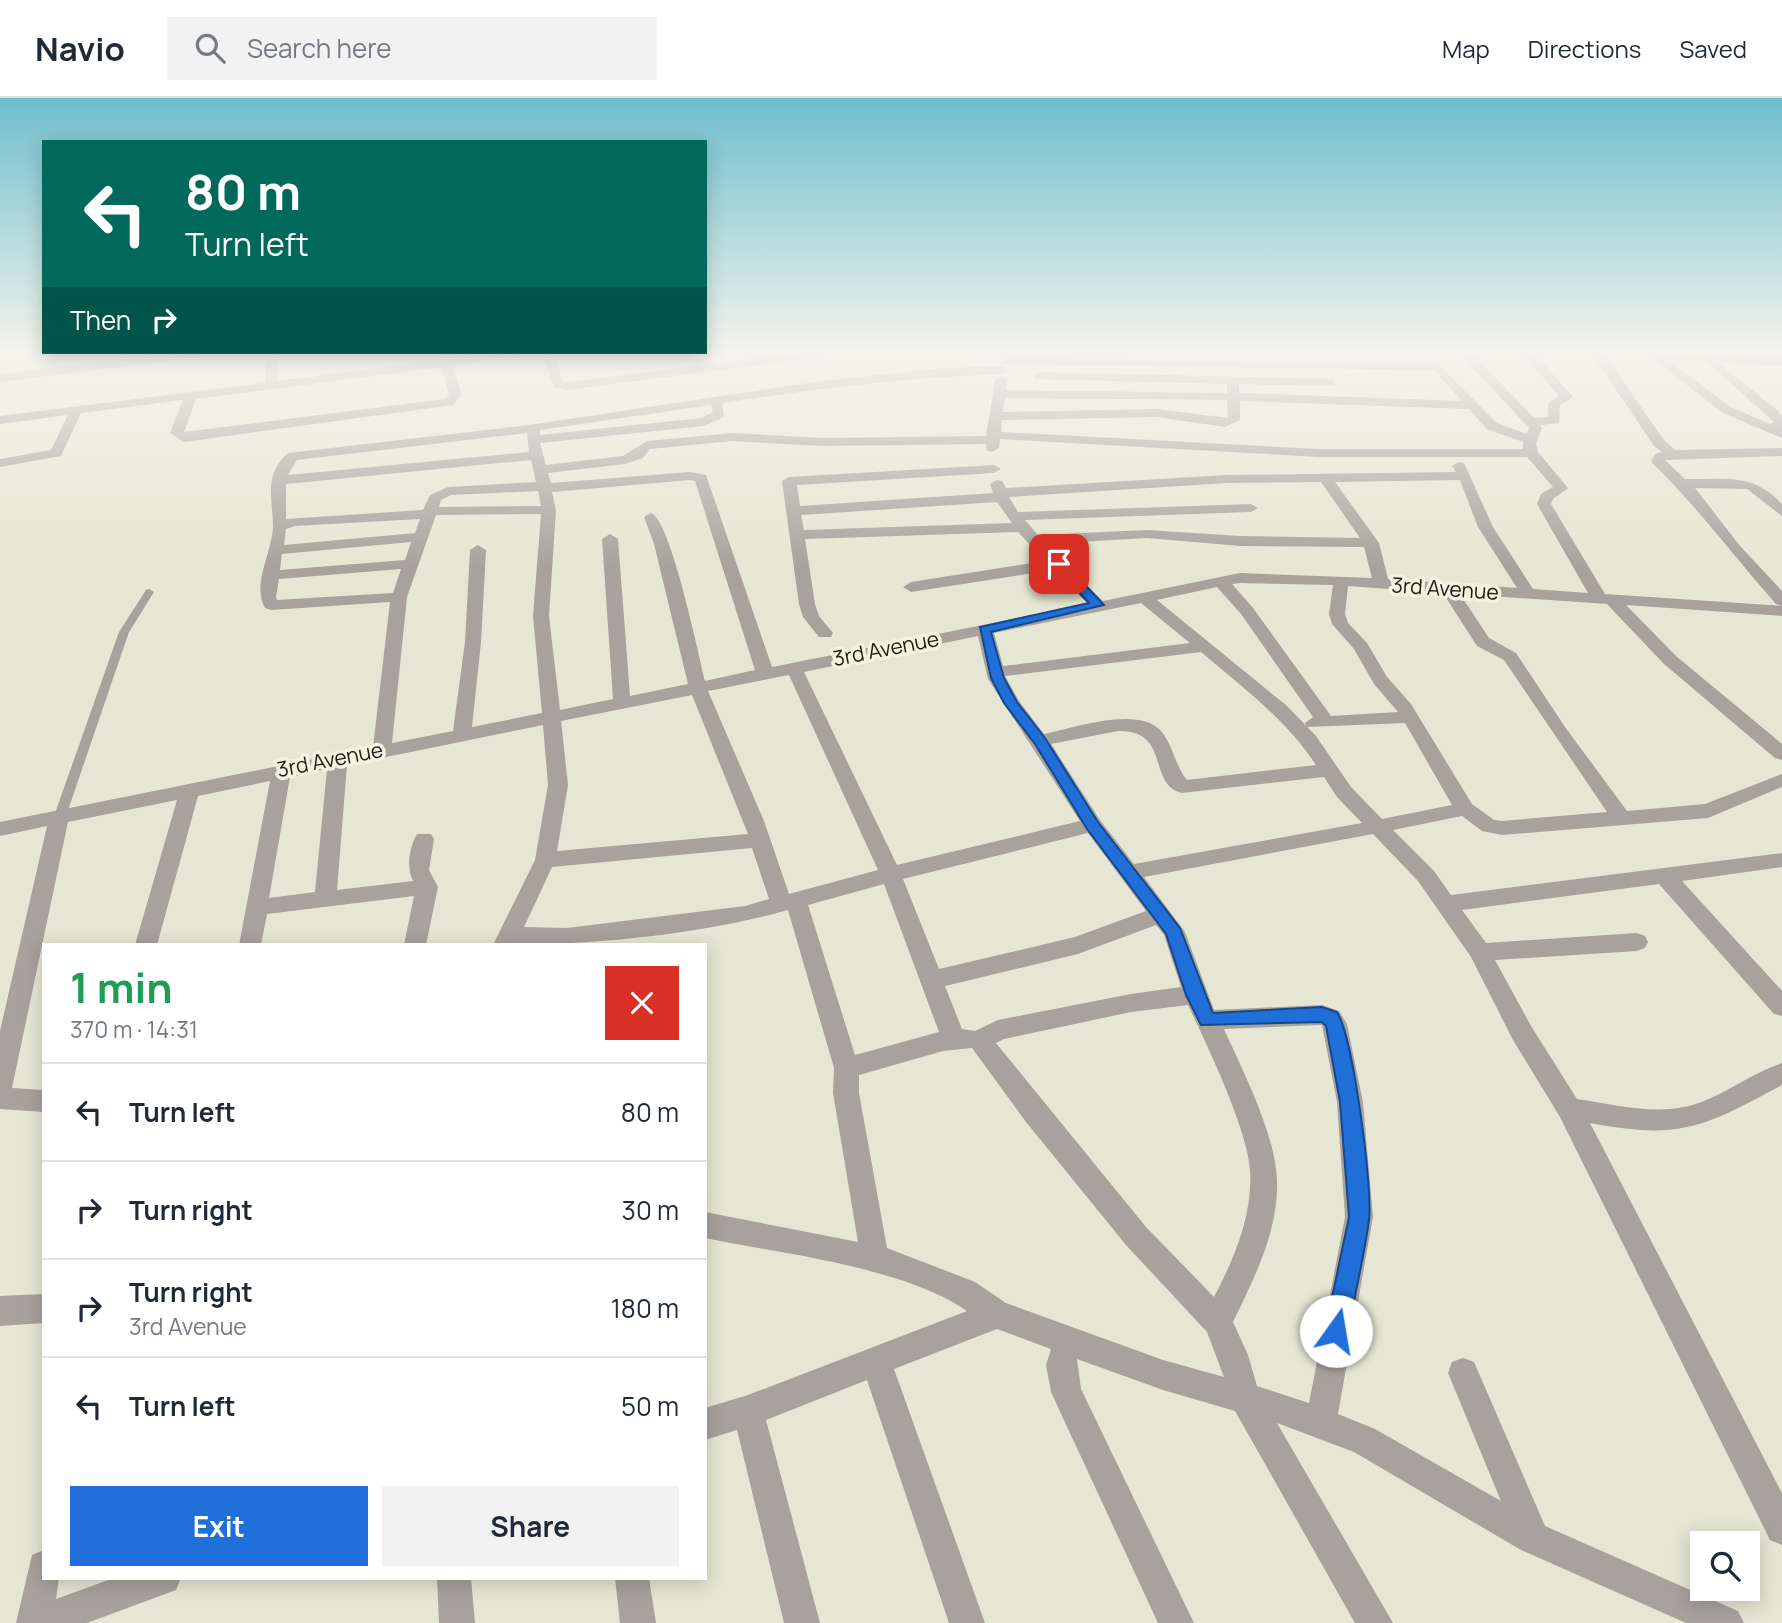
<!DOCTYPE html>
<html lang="en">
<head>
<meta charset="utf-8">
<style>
	body { margin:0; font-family:Manrope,sans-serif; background:#f2f2f3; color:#1f2937; height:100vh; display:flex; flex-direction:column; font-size:26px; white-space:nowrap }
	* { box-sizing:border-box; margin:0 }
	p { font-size:23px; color:#747a83 }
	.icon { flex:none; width:38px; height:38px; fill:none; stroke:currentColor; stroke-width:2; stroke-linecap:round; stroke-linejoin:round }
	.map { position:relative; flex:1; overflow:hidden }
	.sheet { position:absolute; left:42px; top:845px; width:665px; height:637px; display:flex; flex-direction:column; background:#fff; border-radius:0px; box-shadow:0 4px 18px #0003 }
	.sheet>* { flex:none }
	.banner { position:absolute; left:42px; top:42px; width:665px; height:214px; border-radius:0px; box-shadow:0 4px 18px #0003; background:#00695c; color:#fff; overflow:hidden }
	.fabs { position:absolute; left:1690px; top:1433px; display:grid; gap:14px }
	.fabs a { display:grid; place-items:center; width:70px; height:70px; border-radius:0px; background:#fff; box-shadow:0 4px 18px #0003; font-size:35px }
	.pin { position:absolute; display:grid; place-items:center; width:60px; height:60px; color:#fff; margin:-30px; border-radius:14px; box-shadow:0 4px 10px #0006 }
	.me { position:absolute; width:77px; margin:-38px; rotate:13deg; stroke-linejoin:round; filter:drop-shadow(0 0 5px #0008) }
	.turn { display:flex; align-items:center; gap:24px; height:147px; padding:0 28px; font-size:32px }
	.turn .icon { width:91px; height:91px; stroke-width:2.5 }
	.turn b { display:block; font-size:49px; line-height:60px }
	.then { display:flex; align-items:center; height:66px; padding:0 28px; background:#0003; gap:14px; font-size:26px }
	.round { display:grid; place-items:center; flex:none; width:74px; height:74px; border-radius:0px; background:#f2f2f3 }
	.headline { display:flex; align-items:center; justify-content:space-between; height:119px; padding:0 28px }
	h1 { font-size:42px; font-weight:700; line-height:52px; color:#1e9e55 }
	.action { display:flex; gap:14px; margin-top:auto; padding:14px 28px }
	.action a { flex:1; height:80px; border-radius:0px; background:#206ed8; color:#fff; font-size:28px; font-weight:700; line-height:80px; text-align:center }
	.action a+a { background:#f2f2f3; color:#1f2937 }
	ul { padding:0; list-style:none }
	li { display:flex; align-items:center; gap:21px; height:98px; padding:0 28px; border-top:2px solid #e0e1e3 }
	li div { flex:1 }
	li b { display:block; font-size:26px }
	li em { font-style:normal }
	header { display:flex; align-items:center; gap:42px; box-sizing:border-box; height:98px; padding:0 35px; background:#fff; border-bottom:2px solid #e0e1e3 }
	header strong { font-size:33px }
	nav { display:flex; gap:38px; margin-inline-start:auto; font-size:24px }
	.search { width:490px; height:63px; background:#f2f2f3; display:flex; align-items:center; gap:18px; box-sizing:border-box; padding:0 24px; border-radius:0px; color:#747a83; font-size:26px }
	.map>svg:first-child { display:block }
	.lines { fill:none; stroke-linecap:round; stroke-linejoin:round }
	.lane { fill:#a7a29c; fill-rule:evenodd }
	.street { fill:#a7a29c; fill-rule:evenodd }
	.route { fill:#206ed8; stroke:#15488c; stroke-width:2 }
	.labels { text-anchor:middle; stroke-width:7; stroke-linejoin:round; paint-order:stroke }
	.street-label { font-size:21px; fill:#1d1d16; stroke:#f3f3e1 }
</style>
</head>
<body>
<header>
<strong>Navio</strong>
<div class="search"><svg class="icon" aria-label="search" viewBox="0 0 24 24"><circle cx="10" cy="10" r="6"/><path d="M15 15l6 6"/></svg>Search here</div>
<nav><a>Map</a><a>Directions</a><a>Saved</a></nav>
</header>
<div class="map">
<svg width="1782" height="1525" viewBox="0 0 1782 1525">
	<rect width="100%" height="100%" fill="#e6e6d4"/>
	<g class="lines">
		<path class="lane" d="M149,491L154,494L129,534L65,721L59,725L55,724L53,721L119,534L146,492Z"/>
		<path class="street" d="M169,256H206L200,259L0,284V276Z
			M265,256H277V283L489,256H524L454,268L461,297L453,307L184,344L170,335L183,302L81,315L61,358L0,369V361L51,352L68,317L0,326V318L265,285ZM442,269L449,297L445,301L184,334L196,301Z
			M542,256H554L563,284H567L790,256H825L819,259L567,292L554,289Z
			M1460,256H1473L1534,320L1548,319V305L1559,298L1523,256H1535L1573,299L1560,307L1559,325L1540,327L1542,330L1536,346L1538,354L1568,390L1553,401L1551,406L1605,496L1782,508V518L1626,507L1676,558L1782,646V662L1775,660L1664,566L1607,506L1460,496L1489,540L1516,555L1565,629L1627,713L1705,706L1782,676V689L1708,720L1502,737L1482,733L1462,718L1393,732L1434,773L1451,797L1782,755V769L1682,783L1782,893V918L1774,916L1659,786L1462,812L1486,845L1637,835L1645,838L1648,844L1645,850L1637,853L1495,862L1531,928L1577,1001C1619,1007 1663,1020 1704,1003C1731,992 1755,974 1782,965V987C1702,1030 1681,1042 1590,1025L1782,1395V1447L1770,1442L1560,1019L1513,942L1471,859L1418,783L1373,736L1144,779L1185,834L1214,912L1322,907L1339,913L1347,926L1363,1004L1373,1119L1338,1316L1375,1331L1501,1403L1448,1275L1452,1264L1463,1260L1474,1264L1545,1428L1738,1513L1744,1525H1686L1521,1452L1354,1354L1277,1325L1393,1525H1355L1235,1313L1163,1292L1077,1261L1081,1291L1194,1525H1158L1051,1294L1046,1267L1051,1251L997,1231L894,1271L985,1525H949L867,1282L766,1322L820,1525H784L737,1332L705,1342V1310L748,1297L967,1213C904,1169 782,1156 705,1140V1114L858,1144L833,995L834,970L788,812C694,838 589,847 493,847L535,762L548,687L543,627L347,667L337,792L413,783C406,769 409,750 417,736H431L434,741L429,772L438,789L426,847H404L414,798L267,816L261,847H239L270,683L198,698L157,847H135L177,702L68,724L12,990L44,992V1014L0,1011V933L47,728L0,738V724L274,669L282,665L288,666L373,649L390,504L271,512L265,510C251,486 274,451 273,426C272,400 264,376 288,355L529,327L821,283L942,270L1004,268L1010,272L1004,276C909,279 816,291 722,305L724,319L704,328L540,345L546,367L623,358L647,343L733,335L822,340L986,338L995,282L1001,278L1007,282L1006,292L1227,295V286L1035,281L1033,278L1039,274L1331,281L1335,282V288L1239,286V295L1462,303L1434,272L1001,266L999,264L1005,260L1437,265L1497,325L1527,336L1529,330ZM1005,300L1227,302L1228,320L1157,311L1003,314ZM1240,303L1469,311L1487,331L1523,344V351H1319L1001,334L1002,322L1157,319L1225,329L1240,322ZM711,307L713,314L701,320L540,337V332ZM527,335L529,354L288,377L297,362ZM1000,341L1319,359H1527L1553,389L1541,396L1537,406L1588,495L1533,491L1493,429L1464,365L1459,364L1452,368L1456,374L1227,377L1006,390L1002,383L997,382L990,386L993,395L800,408L797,387L994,375L1001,371L994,367L789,379L782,383L799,506L803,519L819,539H831L833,535L819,518L815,506L805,441L1018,434L1045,463L911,484L903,489L911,494L1053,472L1088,506L772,569L706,377L690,374L551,385L548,375L625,366L643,360L650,351L733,343L822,348L986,346L987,353L992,354L999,350ZM531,362L536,384L448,389L430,397L423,412L286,421V386ZM690,382L695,383L755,572L705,583C699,558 670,420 651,415L644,419L654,446L688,586L630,598L618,441L610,436L602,441L613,601L560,612L549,518L556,412L552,394ZM1460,382L1478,429L1517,490L1388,481L1379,445L1335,384ZM1321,384L1360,440L1240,438L1147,432L1038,437L1025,422L1251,414L1258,410L1251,406L1018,414L1009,399L1227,385ZM538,393L541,408L439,409L441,402L451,397ZM997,404L1012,425L804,432L801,417ZM541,416L533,518L542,615L472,629L481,544L486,452L478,447L470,452L465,544L453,633L392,645L407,499L436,417ZM420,421L415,435L284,447L286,431L295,428ZM1147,440L1240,448L1364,449L1372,480L1240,475L1103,503L1045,446ZM411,444L405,462L280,472L282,456ZM401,471L393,495L277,502L276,499L279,481ZM1240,485L1333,487L1329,516L1332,526L1354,551L1374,586L1398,614L1331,618L1253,510L1232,486ZM1348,488L1443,495L1477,548L1504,562L1607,714L1502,723L1494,722L1472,706L1411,606L1387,579L1367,545L1348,525L1345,516ZM1217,489L1241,516L1313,619L1305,625L1307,629L1405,625L1452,707L1382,721L1351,689L1316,638L1287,608L1157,502ZM1141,505L1190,545L1003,568L994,535ZM978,538L988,581L1080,723L897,767L804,574ZM1201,554C1242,589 1286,621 1316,667L1187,682C1175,668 1173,647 1161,633C1139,607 1073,630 1044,636L1019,603L1005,578ZM789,577L878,772L789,796L764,723L708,593ZM692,597L748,736L557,753L568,687L561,623ZM1118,633C1172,632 1146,686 1182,695L1324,679L1337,699L1362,725L1134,766L1100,722L1051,646ZM327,671L315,794L269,800L290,679ZM1088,735L1146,813L1075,839L939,871L903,781ZM752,750L769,801L745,808L567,830L524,829L552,769ZM884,786L939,934L855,957L808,807ZM1156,827L1164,837L1181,889L1131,896L998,922L975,933L962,931L945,888L1078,856ZM1188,907C1207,947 1247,1030 1250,1072C1253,1117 1234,1161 1214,1199L1146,1129L996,945L1004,941L1131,914ZM1322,927L1337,1004L1345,1119L1309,1305L1257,1288L1248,1257L1233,1224C1255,1179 1283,1124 1276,1071C1271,1028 1242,971 1224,931ZM972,950L1026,1024L1126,1147L1207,1234L1224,1279L1163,1262L1006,1205L975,1184L887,1150L859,995V977L943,953Z
			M1592,256H1604L1664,342L1675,352L1782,350V358L1665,362L1685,381C1726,382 1752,374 1782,406V418L1747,391L1695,390L1740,448L1782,493V508L1776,506C1735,460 1698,409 1653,366L1651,363L1655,356L1662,354L1654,348Z
			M1647,256L1782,260V268L1718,264L1778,313L1782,318V340L1723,315ZM1667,261L1706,263L1774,324L1770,326L1731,309Z
			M44,1196V1225L0,1228V1198Z
			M44,1452V1480H59L56,1501L114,1480H181L176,1492L87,1525H16L32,1457Z
			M437,1480H471L475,1525H439Z
			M615,1480H649L656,1525H620Z"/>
	</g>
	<linearGradient id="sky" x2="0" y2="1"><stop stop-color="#6ebecd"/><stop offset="0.54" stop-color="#f4f4ec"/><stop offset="1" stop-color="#f4f4ec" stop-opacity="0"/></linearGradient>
	<rect width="1782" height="470" fill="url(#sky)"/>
	<path class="route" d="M1055,464H1063L1104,507L991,534L1004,580L1017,604L1045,640L1098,724L1180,830L1213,915L1322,909L1337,914C1353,938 1373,1091 1369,1122C1364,1159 1355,1196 1348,1233L1344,1241L1336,1245L1328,1241L1325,1233L1349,1119L1340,1004L1326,928L1322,924L1201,927L1186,897L1166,836L1087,731L1035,646L1004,605L991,580L980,529L1089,505L1055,469Z"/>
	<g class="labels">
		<g class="street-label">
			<text transform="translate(1445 491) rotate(4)" y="7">3rd Avenue</text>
			<text transform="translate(886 551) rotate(-11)" y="7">3rd Avenue</text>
			<text transform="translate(330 662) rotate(-11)" y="7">3rd Avenue</text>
		</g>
	</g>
</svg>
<div class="fabs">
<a><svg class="icon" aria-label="search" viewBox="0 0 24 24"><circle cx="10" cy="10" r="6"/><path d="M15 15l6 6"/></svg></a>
</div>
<div class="pin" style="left:1059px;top:466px;background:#d93025"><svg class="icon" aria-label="arrive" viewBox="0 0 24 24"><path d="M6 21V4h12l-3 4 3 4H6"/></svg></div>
<svg class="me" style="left:1336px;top:1233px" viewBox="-20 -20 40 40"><circle r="19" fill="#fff"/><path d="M0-13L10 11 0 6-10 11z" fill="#206ed8"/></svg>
<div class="banner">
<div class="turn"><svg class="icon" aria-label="left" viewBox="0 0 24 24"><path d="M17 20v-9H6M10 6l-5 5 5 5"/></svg><div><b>80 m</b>Turn left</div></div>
<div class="then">Then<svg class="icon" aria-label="right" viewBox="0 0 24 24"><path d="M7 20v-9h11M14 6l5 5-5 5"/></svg></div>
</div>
<section class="sheet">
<div class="headline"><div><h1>1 min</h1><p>370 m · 14:31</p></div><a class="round" style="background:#d93025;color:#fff"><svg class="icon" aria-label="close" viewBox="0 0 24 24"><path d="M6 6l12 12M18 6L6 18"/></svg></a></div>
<ul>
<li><svg class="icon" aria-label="left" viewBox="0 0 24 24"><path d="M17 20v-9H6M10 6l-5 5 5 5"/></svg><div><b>Turn left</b></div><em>80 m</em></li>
<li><svg class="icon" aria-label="right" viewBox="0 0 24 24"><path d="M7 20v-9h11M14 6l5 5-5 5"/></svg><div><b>Turn right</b></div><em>30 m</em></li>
<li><svg class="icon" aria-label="right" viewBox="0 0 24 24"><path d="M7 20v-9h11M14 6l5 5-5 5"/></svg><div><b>Turn right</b><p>3rd Avenue</p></div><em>180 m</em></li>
<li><svg class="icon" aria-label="left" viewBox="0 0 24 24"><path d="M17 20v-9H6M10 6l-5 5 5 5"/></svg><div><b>Turn left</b></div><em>50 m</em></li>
</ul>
<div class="action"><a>Exit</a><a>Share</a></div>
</section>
</div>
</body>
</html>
